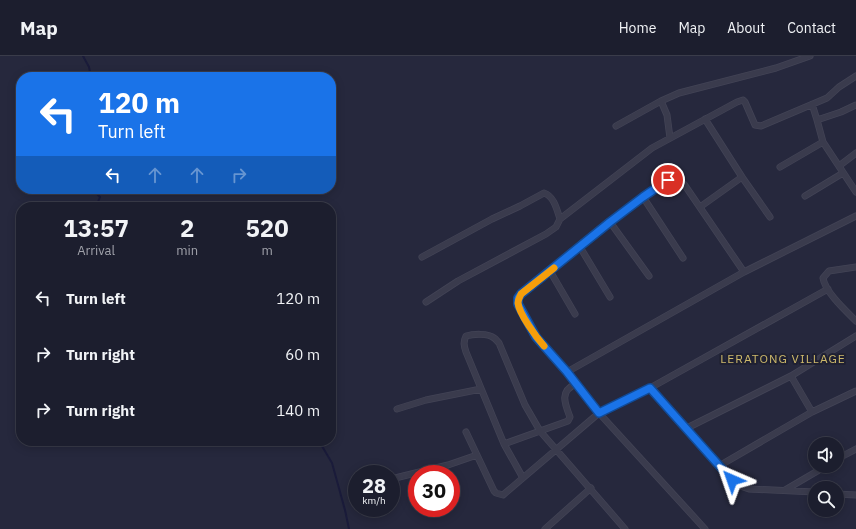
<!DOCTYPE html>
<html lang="en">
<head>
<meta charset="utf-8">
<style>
	body { margin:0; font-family:"IBM Plex Sans",sans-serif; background:#292b3a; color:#f1f3f6; height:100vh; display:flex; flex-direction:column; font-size:15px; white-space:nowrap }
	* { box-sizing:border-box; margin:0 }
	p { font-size:13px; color:#a0a2aa }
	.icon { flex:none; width:22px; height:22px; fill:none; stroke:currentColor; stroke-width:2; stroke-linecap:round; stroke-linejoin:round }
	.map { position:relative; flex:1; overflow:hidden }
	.side { position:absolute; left:16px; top:146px; width:320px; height:244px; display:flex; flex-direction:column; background:#1c1e2e; border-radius:16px; box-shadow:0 2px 10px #0003,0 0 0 1px #3a3c4a }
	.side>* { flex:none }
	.guide { position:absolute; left:16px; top:16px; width:320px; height:122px; border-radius:16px; box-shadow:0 2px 10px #0003,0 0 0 1px #3a3c4a; background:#1a73e8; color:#fff; overflow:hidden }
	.tools { position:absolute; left:808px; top:381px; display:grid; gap:8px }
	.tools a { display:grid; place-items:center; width:36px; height:36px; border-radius:50%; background:#1c1e2e; box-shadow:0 2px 10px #0003,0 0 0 1px #3a3c4a; font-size:20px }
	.speed { position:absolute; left:348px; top:409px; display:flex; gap:8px; font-size:20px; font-weight:700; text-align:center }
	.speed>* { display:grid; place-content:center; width:52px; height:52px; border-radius:50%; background:#1c1e2e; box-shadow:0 2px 10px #0003,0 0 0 1px #3a3c4a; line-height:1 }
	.speed small { font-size:10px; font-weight:400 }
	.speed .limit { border:6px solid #d22; background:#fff; color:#111 }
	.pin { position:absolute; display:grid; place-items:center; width:34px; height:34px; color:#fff; margin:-17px; border:2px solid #fff; border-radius:50%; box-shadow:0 1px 4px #0007 }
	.me { position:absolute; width:44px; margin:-22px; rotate:317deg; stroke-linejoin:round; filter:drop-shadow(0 0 3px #0008) }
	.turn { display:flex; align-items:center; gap:14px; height:84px; padding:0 16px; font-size:18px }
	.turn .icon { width:52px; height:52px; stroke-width:2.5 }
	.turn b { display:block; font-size:28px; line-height:34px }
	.lanes { display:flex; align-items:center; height:38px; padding:0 16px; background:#0003; justify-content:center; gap:20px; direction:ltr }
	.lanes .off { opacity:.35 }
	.eta { display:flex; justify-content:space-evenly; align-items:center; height:68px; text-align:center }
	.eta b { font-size:24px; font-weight:700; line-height:28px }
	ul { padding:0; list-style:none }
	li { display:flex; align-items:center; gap:12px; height:56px; padding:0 16px }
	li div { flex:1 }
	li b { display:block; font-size:15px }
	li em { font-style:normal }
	header { display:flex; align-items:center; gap:24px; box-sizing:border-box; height:56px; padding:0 20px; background:#1c1e2e; border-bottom:1px solid #3a3c4a }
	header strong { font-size:19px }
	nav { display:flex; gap:22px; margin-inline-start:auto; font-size:14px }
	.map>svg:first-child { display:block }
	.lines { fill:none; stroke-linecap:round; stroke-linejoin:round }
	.stream { stroke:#1a1b3a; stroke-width:2 }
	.minor-casing { stroke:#434456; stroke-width:7 }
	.minor { stroke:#3a3b4d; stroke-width:5.5 }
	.route-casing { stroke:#114b97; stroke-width:10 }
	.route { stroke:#1a73e8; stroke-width:7 }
	.slow { stroke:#f59e0b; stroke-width:7 }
	.labels { text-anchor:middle; stroke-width:4; stroke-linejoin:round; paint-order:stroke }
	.quarter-label { font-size:12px; letter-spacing:1px; fill:#ceba6b; stroke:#1f2032 }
</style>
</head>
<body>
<header>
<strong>Map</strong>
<nav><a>Home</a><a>Map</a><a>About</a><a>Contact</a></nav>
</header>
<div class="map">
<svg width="856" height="473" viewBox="0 0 856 473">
	<rect width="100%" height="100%" fill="#26283d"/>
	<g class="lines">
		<path class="stream" d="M83,0L89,11L91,21
			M96,151L100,141L97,138L98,133
			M319,385L332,407L345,454L349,473"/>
		<g class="minor-casing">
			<path id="minor" d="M661,45L667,59L670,82
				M812,48L817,64
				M705,63L742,121L770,161
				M616,70L661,45L679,37L776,12L810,0
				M823,86L856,136
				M839,110L856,97
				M780,111L823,86L817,64L841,56L856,49
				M805,140L843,117
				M643,141L683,202
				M700,151L742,121
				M610,166L649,220
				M580,191L610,241
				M422,201L492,163L520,150L544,137C554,140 557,154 560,163
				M856,211L829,215L823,222C825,236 846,255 856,265
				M550,215L575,258
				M426,246L458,225L546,178L556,171L560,163L652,92L737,46L743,44L745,46L755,69L761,70L827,42L839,31L856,20
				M567,316L744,216L856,160
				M791,320L812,356
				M650,332L687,372L724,416L740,430L749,433L815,436
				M397,353L426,344L481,333
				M687,372L791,320L856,280
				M466,376L494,435L496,437L503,439L599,357L650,332L828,233
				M504,388L568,365L570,361C565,348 559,335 576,328
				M837,403L856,393
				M719,410L812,356L856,335
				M523,422L504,388L466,296C464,290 463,286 466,280C473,278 488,277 494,282C496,283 497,285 499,287L525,349L540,375L625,473
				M391,423L448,409L477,399
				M785,434L826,410
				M837,438L856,439
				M545,473L591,432
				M705,473L599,357L567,316L536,281L518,248V243L521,238L610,166L663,127C671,123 677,123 684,128L744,216"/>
		</g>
		<use href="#minor" class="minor"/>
	</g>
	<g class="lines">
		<g class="route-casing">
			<path id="route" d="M668,124L643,141L610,166L521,238L518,242V248L536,281L567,316L599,357L650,332L732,424"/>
		</g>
		<use href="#route" class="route"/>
		<path class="slow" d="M544,290C537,282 519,258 518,247C518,243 520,241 521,238L554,212"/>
	</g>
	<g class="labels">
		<g class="quarter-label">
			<text x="783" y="307">LERATONG VILLAGE</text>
		</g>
	</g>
</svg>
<div class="tools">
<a><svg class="icon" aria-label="sound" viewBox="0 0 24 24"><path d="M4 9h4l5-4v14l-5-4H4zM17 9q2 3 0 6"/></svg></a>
<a><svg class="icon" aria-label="search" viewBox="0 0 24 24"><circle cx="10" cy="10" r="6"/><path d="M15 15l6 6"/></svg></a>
</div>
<div class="speed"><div>28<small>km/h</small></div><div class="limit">30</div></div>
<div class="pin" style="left:668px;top:124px;background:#d93025"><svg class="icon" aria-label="arrive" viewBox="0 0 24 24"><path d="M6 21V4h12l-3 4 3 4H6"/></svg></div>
<svg class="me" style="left:732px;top:424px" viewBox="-20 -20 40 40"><path d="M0-17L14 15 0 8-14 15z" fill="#1a73e8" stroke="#fff" stroke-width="4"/></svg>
<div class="guide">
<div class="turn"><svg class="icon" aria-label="left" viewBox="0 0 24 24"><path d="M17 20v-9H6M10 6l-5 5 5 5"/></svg><div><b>120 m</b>Turn left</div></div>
<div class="lanes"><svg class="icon" aria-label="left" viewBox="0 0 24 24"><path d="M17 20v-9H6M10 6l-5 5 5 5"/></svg><svg class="icon off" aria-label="ahead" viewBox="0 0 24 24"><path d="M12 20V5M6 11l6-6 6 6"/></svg><svg class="icon off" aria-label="ahead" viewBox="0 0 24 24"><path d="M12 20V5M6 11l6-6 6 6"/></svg><svg class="icon off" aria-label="right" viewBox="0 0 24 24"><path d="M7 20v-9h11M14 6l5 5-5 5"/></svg></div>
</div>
<section class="side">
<div class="eta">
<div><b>13:57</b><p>Arrival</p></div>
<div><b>2</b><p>min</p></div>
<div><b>520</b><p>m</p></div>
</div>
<ul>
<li><svg class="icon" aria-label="left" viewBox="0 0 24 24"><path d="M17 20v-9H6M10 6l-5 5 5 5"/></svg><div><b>Turn left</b></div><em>120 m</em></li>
<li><svg class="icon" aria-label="right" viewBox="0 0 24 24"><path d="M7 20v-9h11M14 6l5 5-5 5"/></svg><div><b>Turn right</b></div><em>60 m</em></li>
<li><svg class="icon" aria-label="right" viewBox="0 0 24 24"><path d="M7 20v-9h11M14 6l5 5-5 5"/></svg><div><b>Turn right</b></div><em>140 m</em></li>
</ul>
</section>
</div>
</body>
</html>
